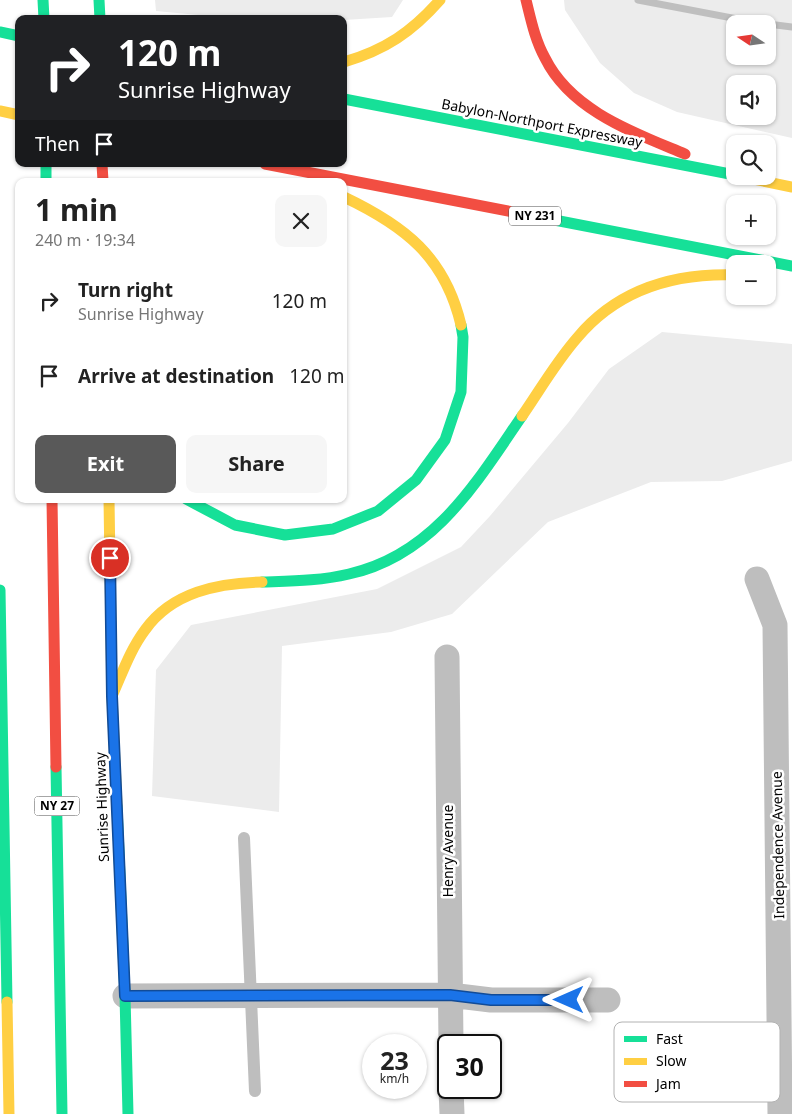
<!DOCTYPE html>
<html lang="en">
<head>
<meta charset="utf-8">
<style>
	body { margin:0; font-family:"Noto Sans",sans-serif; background:#f6f6f6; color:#222; height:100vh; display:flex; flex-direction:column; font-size:19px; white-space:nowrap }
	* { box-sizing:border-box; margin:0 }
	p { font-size:16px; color:#767676 }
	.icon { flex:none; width:28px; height:28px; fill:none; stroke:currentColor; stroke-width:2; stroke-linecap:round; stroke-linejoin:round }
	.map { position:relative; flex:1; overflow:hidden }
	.drawer { position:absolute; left:15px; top:178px; width:332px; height:325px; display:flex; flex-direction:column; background:#fff; border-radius:10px; box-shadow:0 1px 4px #0004 }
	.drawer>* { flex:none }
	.hud { position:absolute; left:15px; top:15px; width:332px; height:152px; border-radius:10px; box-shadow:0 1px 4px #0004; background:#202124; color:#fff; overflow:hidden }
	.needle { width:32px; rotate:283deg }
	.tools { position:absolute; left:726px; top:15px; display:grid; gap:10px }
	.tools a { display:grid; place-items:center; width:50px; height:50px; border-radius:10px; background:#fff; box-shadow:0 1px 4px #0004; font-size:25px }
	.speed { position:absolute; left:362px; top:1034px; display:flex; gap:10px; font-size:25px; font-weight:700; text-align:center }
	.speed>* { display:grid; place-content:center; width:65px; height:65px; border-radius:50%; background:#fff; box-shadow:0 1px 4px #0004; line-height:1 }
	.speed small { font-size:12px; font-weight:400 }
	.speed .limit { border:2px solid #111; border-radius:8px; background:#fff; color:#111 }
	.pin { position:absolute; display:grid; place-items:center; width:42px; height:42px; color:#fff; margin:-21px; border:2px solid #fff; border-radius:50%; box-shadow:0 1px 5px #0007 }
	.me { position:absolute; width:55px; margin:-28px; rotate:270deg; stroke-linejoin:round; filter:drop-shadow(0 0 4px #0008) }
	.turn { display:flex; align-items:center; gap:18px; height:105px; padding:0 20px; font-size:22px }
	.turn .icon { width:65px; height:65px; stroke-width:2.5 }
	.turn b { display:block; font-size:35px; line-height:42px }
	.then { display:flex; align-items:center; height:48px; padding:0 20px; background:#0003; gap:10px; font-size:19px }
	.round { display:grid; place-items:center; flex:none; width:52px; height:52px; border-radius:10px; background:#f6f6f6 }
	.overview { display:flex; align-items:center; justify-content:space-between; height:85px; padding:0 20px }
	h1 { font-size:30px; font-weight:700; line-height:38px }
	.action { display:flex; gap:10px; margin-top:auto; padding:10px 20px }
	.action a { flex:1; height:58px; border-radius:10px; background:#595959; color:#fff; font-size:20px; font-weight:700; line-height:58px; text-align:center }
	.action a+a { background:#f6f6f6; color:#222 }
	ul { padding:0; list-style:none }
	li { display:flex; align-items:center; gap:15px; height:75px; padding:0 20px }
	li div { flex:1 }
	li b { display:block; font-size:19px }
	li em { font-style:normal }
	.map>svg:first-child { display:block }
	.green { fill:#ececec; fill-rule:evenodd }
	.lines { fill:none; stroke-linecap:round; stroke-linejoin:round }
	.stream { stroke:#bfbfbf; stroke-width:7 }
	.lane { stroke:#bebebe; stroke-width:12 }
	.street { stroke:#bebebe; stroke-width:25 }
	.fast { stroke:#16e098; stroke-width:11 }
	.slow { stroke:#ffcf43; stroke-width:11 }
	.jam { stroke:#f24e42; stroke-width:11 }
	.route-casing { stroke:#114b97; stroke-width:12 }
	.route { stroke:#1a73e8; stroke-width:9 }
	.labels { text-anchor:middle; stroke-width:5; stroke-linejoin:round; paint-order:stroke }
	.shield { fill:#fff; stroke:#4c4c4c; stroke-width:1 }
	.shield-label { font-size:12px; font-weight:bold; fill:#000 }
	.street-label { font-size:14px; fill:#000; stroke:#fff }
	.key { fill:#fff; stroke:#b2b2b2; stroke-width:1 }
	.key-label { font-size:14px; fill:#000 }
</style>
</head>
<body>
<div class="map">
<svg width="792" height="1114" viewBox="0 0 792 1114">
	<rect width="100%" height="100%" fill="#fff"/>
	<path class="green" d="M155,0H403L392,17L344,20V19H241L156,11Z
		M564,0H792V138L677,112L634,93L600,63L565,10ZM735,24H768V56H735ZM735,84H768V116H735Z
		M662,332L792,344V461L722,481L651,482L548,522L452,614L391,632L282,646L279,812L152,796L156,670L191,625L377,589L461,547L490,516L568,423L609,369Z"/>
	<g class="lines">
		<path class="stream" d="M638,0L764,24
			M768,24L792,27"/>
		<path class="lane" d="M244,838L255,1091"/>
		<path class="street" d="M757,579L775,625L780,1114
			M447,657L451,1045
			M125,996L450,995L491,1000H608
			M451,1088L452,1114"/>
		<path class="fast" d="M43,0L44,19
			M99,0L100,19
			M0,32L19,36
			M344,99L735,175
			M46,164V181
			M513,212L792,266
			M186,499L235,525L285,535L333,529L378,511L416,480L445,440L461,392L463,337L461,325
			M262,582C291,581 320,581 349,574C434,555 476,483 522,416
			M0,590L7,1002
			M56,767L62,1114
			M117,806L125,996L128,1114"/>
		<path class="slow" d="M344,62C385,50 412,32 440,0
			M0,111L19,115
			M739,176L792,187
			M344,197C405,226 445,257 461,325
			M522,416C540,390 556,362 577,338C618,289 673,273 735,275
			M109,499L112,696L117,806
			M112,696C122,674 130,650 145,630C172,592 218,583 262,582
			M7,1002L9,1114"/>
		<path class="jam" d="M526,0C531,20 535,40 545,58C571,111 635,133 685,154
			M102,164L103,181
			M265,164L513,212
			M52,499L56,767"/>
	</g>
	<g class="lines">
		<g class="route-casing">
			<path id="route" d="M110,558L112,696L125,996L450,995L491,1000H569"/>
		</g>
		<use href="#route" class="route"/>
	</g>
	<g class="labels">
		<g class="shield">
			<rect x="509" y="206.5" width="52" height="19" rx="4"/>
			<rect x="34.5" y="796.5" width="45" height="19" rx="4"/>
		</g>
		<g class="shield-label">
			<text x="535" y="220">NY 231</text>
			<text x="57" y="810">NY 27</text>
		</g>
		<g class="street-label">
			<text transform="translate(542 123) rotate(11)" y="5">Babylon-Northport Expressway</text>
			<text transform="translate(102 807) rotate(-92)" y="5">Sunrise Highway</text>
			<text transform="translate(778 845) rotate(-91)" y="5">Independence Avenue</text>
			<text transform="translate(448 851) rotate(-90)" y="5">Henry Avenue</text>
		</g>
	</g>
	<rect x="614" y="1022" width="166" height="80" rx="8" class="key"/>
	<rect x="624" y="1036" width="23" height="6" fill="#16e098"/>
	<rect x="624" y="1058" width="23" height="7" fill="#ffcf43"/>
	<rect x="624" y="1081" width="23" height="6" fill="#f24e42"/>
	<g class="key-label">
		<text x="656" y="1044">Fast</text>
		<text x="656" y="1066">Slow</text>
		<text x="656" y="1089">Jam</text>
	</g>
</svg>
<div class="tools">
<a><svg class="needle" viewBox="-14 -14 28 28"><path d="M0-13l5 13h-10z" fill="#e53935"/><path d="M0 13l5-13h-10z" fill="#767676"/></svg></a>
<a><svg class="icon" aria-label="sound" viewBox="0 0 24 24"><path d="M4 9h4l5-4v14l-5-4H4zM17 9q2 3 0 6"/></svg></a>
<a><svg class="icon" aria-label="search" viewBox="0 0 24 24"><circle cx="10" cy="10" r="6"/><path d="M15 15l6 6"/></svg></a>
<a>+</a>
<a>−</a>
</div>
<div class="speed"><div>23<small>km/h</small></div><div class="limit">30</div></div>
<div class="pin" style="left:110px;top:558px;background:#d93025"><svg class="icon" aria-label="arrive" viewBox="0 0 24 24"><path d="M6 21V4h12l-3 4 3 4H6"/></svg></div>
<svg class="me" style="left:569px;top:1000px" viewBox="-20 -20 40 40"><path d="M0-17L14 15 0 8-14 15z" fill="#1a73e8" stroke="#fff" stroke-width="4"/></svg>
<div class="hud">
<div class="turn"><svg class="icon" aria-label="right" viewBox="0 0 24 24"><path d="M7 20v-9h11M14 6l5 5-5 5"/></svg><div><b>120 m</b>Sunrise Highway</div></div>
<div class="then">Then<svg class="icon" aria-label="arrive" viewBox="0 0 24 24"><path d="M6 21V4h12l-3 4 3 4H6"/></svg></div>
</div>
<section class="drawer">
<div class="overview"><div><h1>1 min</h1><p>240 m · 19:34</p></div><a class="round"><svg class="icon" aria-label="close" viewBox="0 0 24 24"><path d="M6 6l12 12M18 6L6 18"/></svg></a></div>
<ul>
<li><svg class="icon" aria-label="right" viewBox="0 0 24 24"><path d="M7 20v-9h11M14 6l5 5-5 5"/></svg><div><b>Turn right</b><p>Sunrise Highway</p></div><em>120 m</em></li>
<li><svg class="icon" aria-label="arrive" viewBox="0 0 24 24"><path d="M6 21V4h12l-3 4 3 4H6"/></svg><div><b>Arrive at destination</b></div><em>120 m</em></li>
</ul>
<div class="action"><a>Exit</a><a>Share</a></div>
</section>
</div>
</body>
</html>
